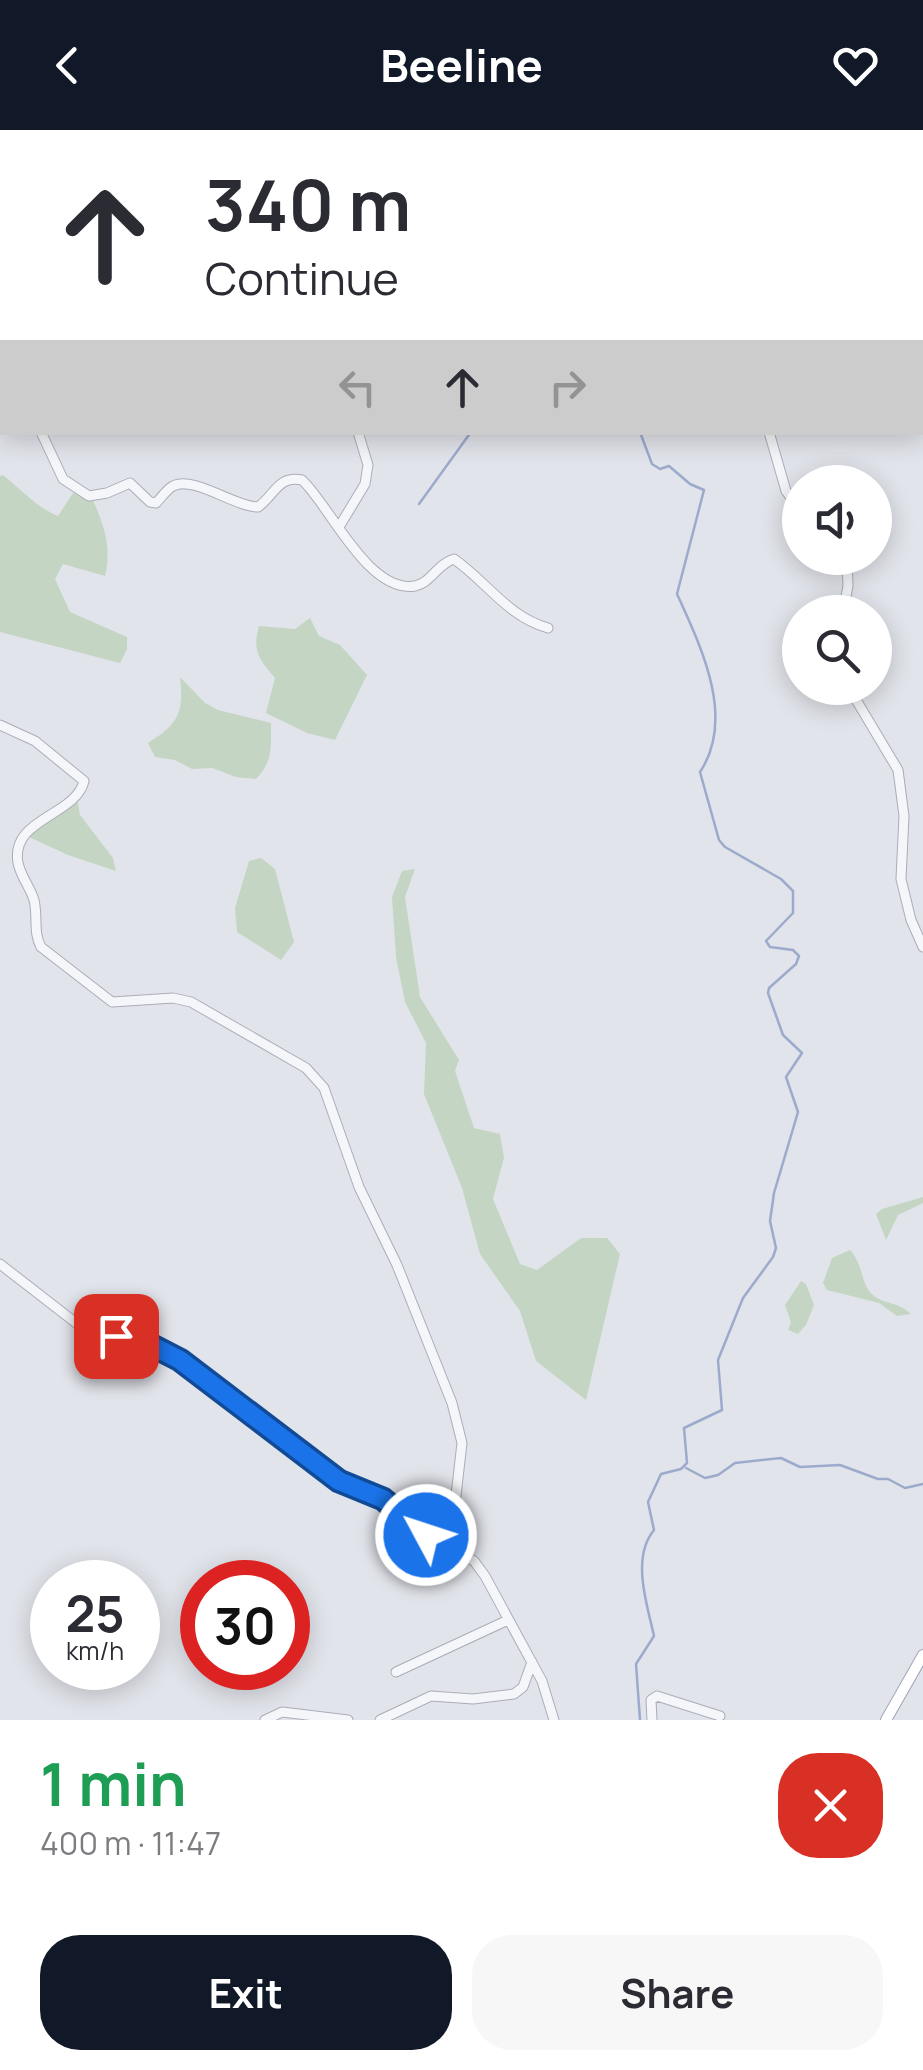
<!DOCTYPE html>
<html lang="en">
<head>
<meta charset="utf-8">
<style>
	body { margin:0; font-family:Manrope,sans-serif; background:#f7f7f7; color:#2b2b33; height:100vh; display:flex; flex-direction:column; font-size:38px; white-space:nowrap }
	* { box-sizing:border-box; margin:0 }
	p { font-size:32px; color:#7c7c81 }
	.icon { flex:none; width:55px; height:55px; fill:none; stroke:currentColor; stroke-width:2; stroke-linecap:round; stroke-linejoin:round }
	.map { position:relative; height:1590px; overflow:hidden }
	.panel { display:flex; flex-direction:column; background:#fff; flex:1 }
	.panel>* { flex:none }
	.guide { position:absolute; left:0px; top:0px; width:925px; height:305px; box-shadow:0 5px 25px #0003; background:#fff; color:#2b2b33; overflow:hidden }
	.controls { position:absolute; left:782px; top:335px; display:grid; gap:20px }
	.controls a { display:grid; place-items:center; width:110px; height:110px; border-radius:50%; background:#fff; box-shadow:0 5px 25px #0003; font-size:50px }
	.speed { position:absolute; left:30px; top:1430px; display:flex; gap:20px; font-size:50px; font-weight:700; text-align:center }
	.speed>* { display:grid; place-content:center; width:130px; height:130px; border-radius:50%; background:#fff; box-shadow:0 5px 25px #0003; line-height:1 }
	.speed small { font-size:25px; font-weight:400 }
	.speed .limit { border:15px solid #d22; background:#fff; color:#111 }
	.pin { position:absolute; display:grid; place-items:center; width:85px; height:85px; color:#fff; margin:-42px; border-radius:20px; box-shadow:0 5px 15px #0006 }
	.me { position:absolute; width:110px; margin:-55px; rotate:310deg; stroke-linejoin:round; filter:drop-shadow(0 0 8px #0008) }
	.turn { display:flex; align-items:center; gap:35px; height:210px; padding:0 40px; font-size:45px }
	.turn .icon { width:130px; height:130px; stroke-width:2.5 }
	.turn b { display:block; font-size:70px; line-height:85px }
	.lanes { display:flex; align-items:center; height:95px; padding:0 40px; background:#0003; justify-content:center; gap:50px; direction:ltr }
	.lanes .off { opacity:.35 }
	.round { display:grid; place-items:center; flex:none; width:105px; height:105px; border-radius:40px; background:#f7f7f7 }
	.summary { display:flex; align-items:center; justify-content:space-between; height:170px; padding:0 40px }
	h1 { font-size:60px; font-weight:700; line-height:75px; color:#1e9e55 }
	.cta { display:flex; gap:20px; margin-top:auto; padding:20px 40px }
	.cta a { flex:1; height:115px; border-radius:40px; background:#111827; color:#fff; font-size:40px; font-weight:700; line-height:115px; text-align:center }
	.cta a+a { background:#f7f7f7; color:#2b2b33 }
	header { display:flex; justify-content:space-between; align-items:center; height:130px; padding:0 40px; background:#111827; color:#fff; font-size:45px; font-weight:700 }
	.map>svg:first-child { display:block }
	.green { fill:#c4d5c3 }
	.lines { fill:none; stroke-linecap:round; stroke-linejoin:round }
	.stream { stroke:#9caacc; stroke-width:2.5 }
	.minor-casing { stroke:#aaadb9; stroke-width:11 }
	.major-casing { stroke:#a1a5b7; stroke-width:12 }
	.minor { stroke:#f5f6f9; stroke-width:9 }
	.major { stroke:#fff; stroke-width:10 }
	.route-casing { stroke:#114b97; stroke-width:25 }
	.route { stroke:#1a73e8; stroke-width:18 }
</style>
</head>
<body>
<header><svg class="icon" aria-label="back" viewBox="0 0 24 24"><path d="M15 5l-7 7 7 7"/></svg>Beeline<svg class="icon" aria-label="heart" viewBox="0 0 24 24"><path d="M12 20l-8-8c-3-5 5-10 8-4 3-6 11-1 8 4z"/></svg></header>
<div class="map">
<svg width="923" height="1590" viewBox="0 0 923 1590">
	<rect width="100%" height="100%" fill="#e2e4eb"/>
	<path class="green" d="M3,345C22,360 36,377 58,386L73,363L93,370C104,396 112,417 105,446L63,434L55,449L70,482L127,507V519L120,533L0,502V346Z
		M310,488L319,506L340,515L367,545L335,610L307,603L266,583L275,548C259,529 252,521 259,496L295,499Z
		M180,547L205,573L218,580L271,593C271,616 273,632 256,649L236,647L212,638L192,639L175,630L155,627L148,613C179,594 184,582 180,547Z
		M77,669L80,685L113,728L116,741L68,725L29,707L44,690Z
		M261,728L275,739L294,812L281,830L237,802L235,778L249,731Z
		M415,739L405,767L420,867L459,930L455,941L474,998L500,1004L504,1028L493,1069L520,1134L537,1140L581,1108H607L620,1124L586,1270L536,1231L520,1181L480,1124L462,1058L424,964L426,913L405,872L396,827L392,767L402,741Z
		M923,1067V1073L898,1085L886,1110L876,1084L882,1079Z
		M850,1120C864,1135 861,1156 873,1165C886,1175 899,1172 911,1184L897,1186L879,1173L827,1160L823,1153L832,1128Z
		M801,1151L806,1154L814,1175L806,1195L798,1204L788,1200L791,1192L785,1175Z"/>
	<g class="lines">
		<path class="stream" d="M441,0L445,2
			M778,0V2
			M796,0V2
			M815,2L816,0
			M640,302L652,334L660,339L669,336L690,354L704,360L677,464C701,517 736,588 700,642L719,710L725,717L781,749L793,761V783L766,811L770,817L793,820L799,826L796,834L769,858L768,863L783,905L802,923L786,947L798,982L774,1063L770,1091L776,1118L773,1127L743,1168L718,1230L722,1280L684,1298L687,1333L681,1339L661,1344L648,1372L654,1400C631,1428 647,1474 654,1506L636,1534L640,1590
			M419,374L471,302
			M686,1338L705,1348L718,1345L735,1333L781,1328L800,1337L840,1335L878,1349H888L905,1358L923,1354"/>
		<g class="minor-casing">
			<path id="minor" d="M511,0L514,2
				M551,0L552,2
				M723,2L724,0
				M0,267L2,268
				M41,302L63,349L89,366L107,363L130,353L150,372L156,373C161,368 167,359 173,356C193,345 235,377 258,377C275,365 278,345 302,350C329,374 368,464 415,456C431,453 437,434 454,429C487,452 508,487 548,498
				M769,302L786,361L800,379
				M339,397L365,354L368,335L358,302
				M843,482L848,456L847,428
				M849,558L898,640L904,686L901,749L911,790L923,817
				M0,595L35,611L84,651C76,686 10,688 18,733C21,747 30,757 34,770C38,786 33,803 41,817L112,872L173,868L191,872L306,938L324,958L359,1057L397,1135L452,1273L462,1313L451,1409L455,1419
				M0,1134L76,1193L99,1202L144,1212L180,1230L339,1351L383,1369L420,1400L474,1431L485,1446L542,1551L554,1590
				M396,1542L508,1490
				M265,1590L282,1582L348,1590
				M380,1590L431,1566L473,1569L514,1564L523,1557L532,1532
				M652,1590L651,1570L657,1566L720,1586"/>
		</g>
		<g class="major-casing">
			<path id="major" d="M886,1590L923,1525"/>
		</g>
		<use href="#minor" class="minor"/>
		<use href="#major" class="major"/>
	</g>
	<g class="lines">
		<g class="route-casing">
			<path id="route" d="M116,1206L147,1213L180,1230L339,1351L383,1369L426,1405"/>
		</g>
		<use href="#route" class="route"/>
	</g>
</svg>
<div class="controls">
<a><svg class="icon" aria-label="sound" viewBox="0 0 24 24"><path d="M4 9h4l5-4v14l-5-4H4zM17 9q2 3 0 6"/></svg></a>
<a><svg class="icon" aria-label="search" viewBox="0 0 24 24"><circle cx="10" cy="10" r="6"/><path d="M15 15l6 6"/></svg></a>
</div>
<div class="speed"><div>25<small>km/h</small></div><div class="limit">30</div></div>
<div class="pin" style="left:116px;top:1206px;background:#d93025"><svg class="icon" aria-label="arrive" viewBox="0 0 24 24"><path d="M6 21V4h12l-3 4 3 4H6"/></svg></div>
<svg class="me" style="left:426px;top:1405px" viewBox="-20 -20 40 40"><circle r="17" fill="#1a73e8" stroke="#fff" stroke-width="3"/><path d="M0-11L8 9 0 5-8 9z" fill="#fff"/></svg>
<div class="guide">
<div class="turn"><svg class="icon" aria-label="ahead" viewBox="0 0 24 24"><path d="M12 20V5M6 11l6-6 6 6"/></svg><div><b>340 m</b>Continue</div></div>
<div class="lanes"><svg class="icon off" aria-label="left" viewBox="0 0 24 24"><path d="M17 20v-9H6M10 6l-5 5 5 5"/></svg><svg class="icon" aria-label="ahead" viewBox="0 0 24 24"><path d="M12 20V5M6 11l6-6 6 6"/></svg><svg class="icon off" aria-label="right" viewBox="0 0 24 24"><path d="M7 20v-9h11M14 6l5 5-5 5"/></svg></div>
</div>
</div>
<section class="panel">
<div class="summary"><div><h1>1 min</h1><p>400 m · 11:47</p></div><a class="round" style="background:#d93025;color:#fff"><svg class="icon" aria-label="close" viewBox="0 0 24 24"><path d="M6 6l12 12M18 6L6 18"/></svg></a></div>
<div class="cta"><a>Exit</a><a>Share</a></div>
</section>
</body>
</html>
